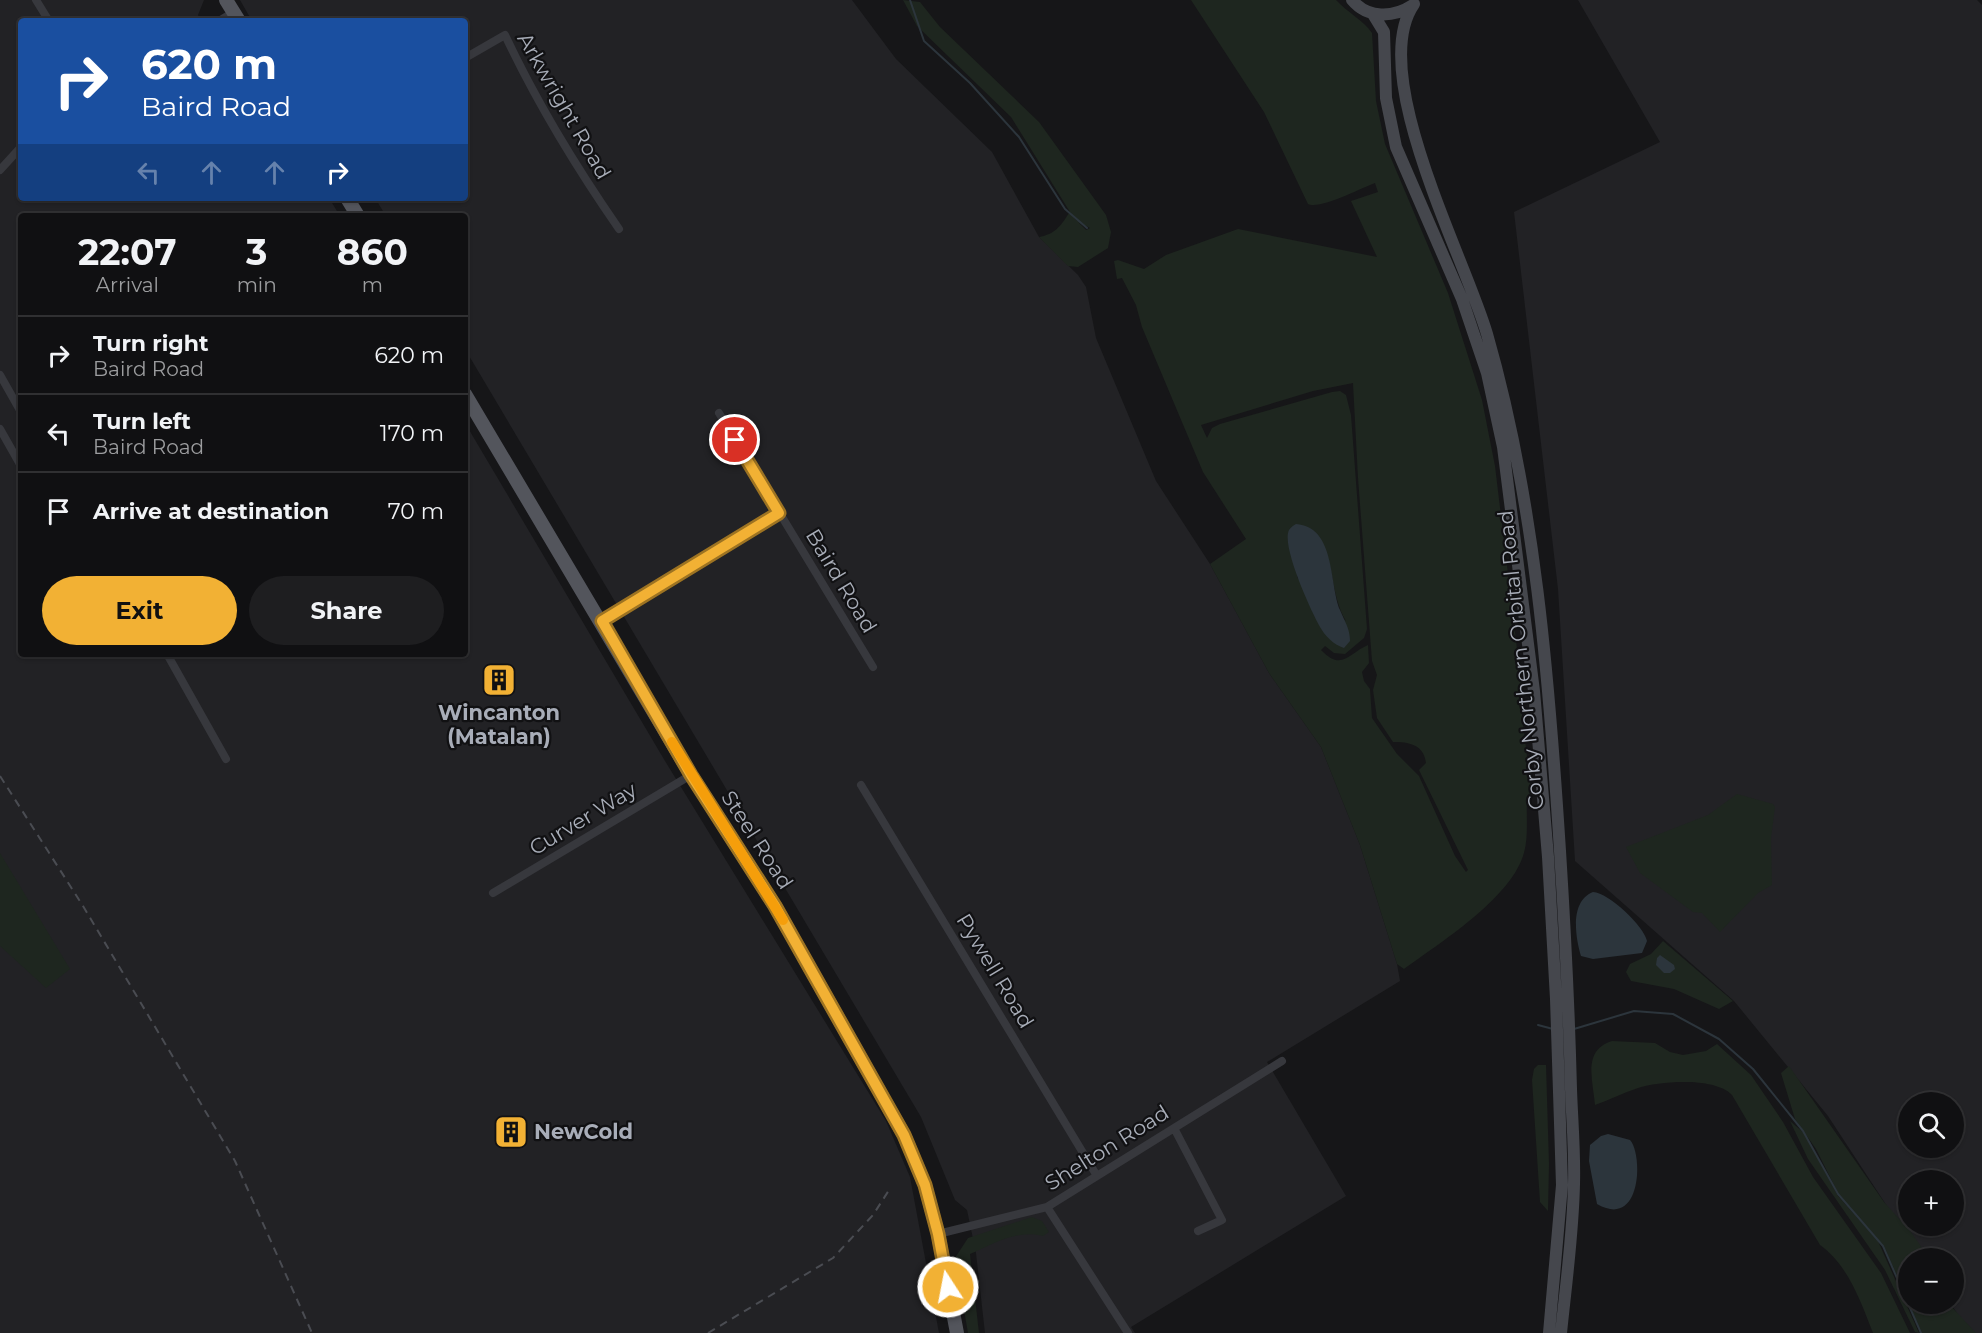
<!DOCTYPE html>
<html lang="en">
<head>
<meta charset="utf-8">
<style>
	body { margin:0; font-family:Montserrat,sans-serif; background:#1e1e20; color:#f1f3f6; height:100vh; display:flex; flex-direction:column; font-size:22px; white-space:nowrap }
	* { box-sizing:border-box; margin:0 }
	p { font-size:20px; color:#9c9d9f }
	.icon { flex:none; width:33px; height:33px; fill:none; stroke:currentColor; stroke-width:2; stroke-linecap:round; stroke-linejoin:round }
	.map { position:relative; flex:1; overflow:hidden }
	.details { position:absolute; left:18px; top:213px; width:450px; height:444px; display:flex; flex-direction:column; background:#101012; border-radius:6px; box-shadow:0 2px 4px #0004,0 0 0 2px #303032 }
	.details>* { flex:none }
	.guide { position:absolute; left:18px; top:18px; width:450px; height:183px; border-radius:6px; box-shadow:0 2px 4px #0004,0 0 0 2px #303032; background:#1a4fa0; color:#fff; overflow:hidden }
	.fabs { position:absolute; left:1898px; top:1092px; display:grid; gap:12px }
	.fabs a { display:grid; place-items:center; width:66px; height:66px; border-radius:50%; background:#101012; box-shadow:0 2px 4px #0004,0 0 0 2px #303032; font-size:30px }
	.pin { position:absolute; display:grid; place-items:center; width:51px; height:51px; color:#fff; margin:-26px; border:3px solid #fff; border-radius:50%; box-shadow:0 2px 6px #0007 }
	.me { position:absolute; width:66px; margin:-33px; rotate:349deg; stroke-linejoin:round; filter:drop-shadow(0 0 4px #0008) }
	.turn { display:flex; align-items:center; gap:21px; height:126px; padding:0 24px; font-size:27px }
	.turn .icon { width:78px; height:78px; stroke-width:2.5 }
	.turn b { display:block; font-size:42px; line-height:51px }
	.lanes { display:flex; align-items:center; height:57px; padding:0 24px; background:#0003; justify-content:center; gap:30px; direction:ltr }
	.lanes .off { opacity:.35 }
	.eta { display:flex; justify-content:space-evenly; align-items:center; height:102px; text-align:center }
	.eta b { font-size:36px; font-weight:700; line-height:42px }
	.cta { display:flex; gap:12px; margin-top:auto; padding:12px 24px }
	.cta a { flex:1; height:69px; border-radius:36px; background:#f2b134; color:#111; font-size:24px; font-weight:700; line-height:69px; text-align:center }
	.cta a+a { background:#1e1e20; color:#f1f3f6 }
	ul { padding:0; list-style:none }
	li { display:flex; align-items:center; gap:18px; height:78px; padding:0 24px; border-top:2px solid #303032 }
	li div { flex:1 }
	li b { display:block; font-size:22px }
	li em { font-style:normal }
	.map>svg:first-child { display:block }
	.built { fill:#222225; fill-rule:evenodd }
	.green { fill:#1e261f; fill-rule:evenodd }
	.water { fill:#2c353c }
	.lines { fill:none; stroke-linecap:round; stroke-linejoin:round }
	.stream { stroke:#2c353c; stroke-width:2 }
	.street { stroke:#37383d; stroke-width:8 }
	.secondary { stroke:#45474d; stroke-width:12 }
	.primary { stroke:#53555c; stroke-width:14 }
	.rail { stroke:#4a4c52; stroke-width:2; stroke-dasharray:8 6; stroke-linecap:butt }
	.route-casing { stroke:#9d7322; stroke-width:15 }
	.route { stroke:#f2b134; stroke-width:10 }
	.slow { stroke:#f59e0b; stroke-width:10 }
	.labels { text-anchor:middle; stroke-width:4.5; stroke-linejoin:round; paint-order:stroke }
	.street-label { font-size:21px; fill:#a8adb8; stroke:#111113 }
	.poi-label { font-size:21px; font-weight:bold; fill:#a8adb8; stroke:#111113 }
</style>
</head>
<body>
<div class="map">
<svg width="1982" height="1333" viewBox="0 0 1982 1333">
	<rect width="100%" height="100%" fill="#161618"/>
	<path class="built" d="M0,0H204L198,15L201,21H21V198H329L340,216H21V654H465V423L665,761L886,1121L910,1177L939,1333H0Z
		M240,0H852L896,59L992,152L1039,237L1078,275L1086,287L1096,338L1156,481L1210,564L1269,673L1321,747L1360,845L1397,964L1400,981L1267,1062L1346,1196L1131,1327L1135,1333H985L976,1253L967,1210L955,1200L921,1117L465,349V216H386L375,198H465V21H252Z
		M1578,0H1977L1982,5V1333H1970L1951,1304H1953V1258H1921L1828,1116L1734,1001L1575,861L1558,589L1514,212L1660,142ZM1908,1102H1953V1148H1908ZM1908,1180H1953V1226H1908Z"/>
	<path class="green" d="M903,0L920,2L940,27L1039,122L1106,215L1111,232L1108,248L1078,267L1068,266L1039,237C1055,234 1060,227 1069,213L1086,230L1090,228L1078,222L1070,212L1011,117L917,26Z
		M1191,0H1336C1347,12 1363,20 1372,33L1376,101L1385,144L1448,293L1482,400L1495,466L1523,699L1521,706L1532,799L1527,800C1526,818 1529,838 1523,856C1509,899 1440,943 1404,969L1397,964L1360,845L1321,747L1269,673L1210,564L1246,539L1203,472L1142,327L1136,305L1122,278L1117,279L1114,261L1118,260L1144,269L1166,255L1238,229L1377,257L1351,201L1378,192L1375,183C1361,188 1320,210 1308,204L1264,112ZM1353,383L1358,478L1372,661L1377,675L1373,690L1377,718L1393,742C1408,742 1424,744 1426,763L1419,770L1468,870L1466,872L1455,856L1419,776L1397,754L1372,718L1370,689L1364,681L1362,672L1369,663L1368,645C1349,653 1342,672 1321,650L1325,646L1334,653L1345,654L1364,638L1367,629L1351,415L1346,395L1340,391L1332,392L1220,424L1212,428L1207,438L1201,425L1313,391ZM1314,531C1336,557 1329,593 1346,621L1303,585L1297,577Z
		M1737,794L1773,804L1775,807L1771,838L1772,885L1758,893L1720,932L1702,913L1693,912L1640,873L1626,847L1708,815Z
		M0,853L70,969L46,988L0,946Z
		M1663,941L1733,1001L1719,1009L1674,989L1631,981L1626,972L1630,964L1651,954Z
		M1612,1041L1655,1043L1670,1052L1683,1055L1706,1051L1717,1044L1751,1075L1783,1122L1813,1177L1881,1273L1910,1333H1873C1861,1302 1848,1265 1820,1245L1732,1095C1715,1077 1661,1081 1638,1088C1623,1093 1609,1100 1595,1105C1593,1081 1582,1050 1612,1041Z
		M1538,1065H1546L1549,1164L1548,1211L1540,1202L1532,1080L1534,1069Z
		M1789,1066L1884,1202L1911,1232L1929,1258H1908V1301L1884,1246L1838,1193L1816,1149L1795,1119L1781,1073Z
		M1790,1121L1804,1133L1838,1196L1878,1241L1919,1333L1915,1332L1885,1270L1808,1159Z
		M1032,1217L1042,1221L1049,1232L1043,1236C1017,1229 993,1244 970,1254L979,1333H968L955,1258L968,1238Z
		M1909,1304H1949L1976,1333H1922Z"/>
	<path class="water" d="M1296,524C1336,527 1329,584 1340,610C1345,622 1350,629 1350,641L1344,648C1334,645 1325,636 1320,627C1311,611 1281,546 1289,530C1291,527 1294,525 1296,524Z
		M1593,892C1609,893 1644,926 1647,941L1642,953L1593,959L1581,956C1575,936 1570,901 1593,892Z
		M1660,955L1674,965L1675,969L1670,973H1664L1656,965L1657,958Z
		M1608,1134L1630,1140C1643,1154 1642,1230 1597,1204L1589,1161L1590,1145L1601,1136Z"/>
	<g class="lines">
		<path class="stream" d="M910,0L924,41L970,83L1019,137L1065,209L1087,228
			M1538,1025L1553,1029
			M1574,1029L1634,1011L1673,1014L1719,1039L1753,1069L1803,1131L1838,1194L1883,1246L1921,1333"/>
		<path class="street" d="M36,0L49,21
			M219,21L234,12
			M465,58L505,35C537,103 576,167 619,229
			M0,170L21,147
			M0,375L21,412
			M719,413L873,667
			M0,429L21,466
			M602,621L779,513
			M167,654L226,759
			M861,785L1097,1176
			M493,893L691,775
			M1174,1128L1222,1220L1198,1231
			M1047,1207L1128,1333
			M938,1234L1047,1207L1282,1061"/>
		<path class="secondary" d="M1352,0C1368,19 1393,18 1413,5
			M1414,4C1366,73 1465,258 1487,334C1535,501 1549,678 1560,851C1565,930 1569,1009 1571,1089C1572,1120 1575,1152 1574,1184C1573,1234 1566,1284 1561,1333
			M1373,14L1384,32L1386,98L1396,147L1462,299L1487,373L1503,447L1534,691L1548,857L1556,999L1562,1185L1549,1333"/>
		<path class="primary" d="M226,0L239,21
			M347,198L358,216
			M465,394L691,775L775,906L904,1135L925,1185L938,1234L957,1333"/>
		<path class="rail" d="M0,776L83,906L235,1161L312,1333
			M708,1333L833,1258L873,1215L891,1187"/>
	</g>
	<g class="lines">
		<g class="route-casing">
			<path id="route" d="M735,440L779,513L602,621L691,775L775,906L904,1135L925,1185L938,1234L948,1287"/>
		</g>
		<use href="#route" class="route"/>
		<path class="slow" d="M672,742L783,920"/>
	</g>
	<defs>
		<g id="building-square" transform="scale(1.725)"><rect x="-9" y="-9" width="18" height="18" rx="4" fill="#f2b134" stroke="#111113"/><path d="M-4-6H4V6H1V3H-1V6H-4ZM-2.5-4.3h1.7v1.8h-1.7ZM.8-4.3h1.7v1.8H.8ZM-2.5-1h1.7V.8h-1.7ZM.8-1h1.7V.8H.8Z" fill="#111"/></g>
	</defs>
	<g fill-rule="evenodd">
		<use href="#building-square" x="499" y="680"/>
		<use href="#building-square" x="511" y="1132"/>
	</g>
	<g class="labels">
		<g class="street-label">
			<text transform="translate(564 106) rotate(60)" y="7">Arkwright Road</text>
			<text transform="translate(841 581) rotate(59)" y="7">Baird Road</text>
			<text transform="translate(1521 660) rotate(-96)" y="7">Corby Northern Orbital Road</text>
			<text transform="translate(583 819) rotate(-31)" y="7">Curver Way</text>
			<text transform="translate(757 840) rotate(57)" y="7">Steel Road</text>
			<text transform="translate(995 971) rotate(59)" y="7">Pywell Road</text>
			<text transform="translate(1107 1148) rotate(-32)" y="7">Shelton Road</text>
		</g>
		<g class="poi-label">
			<text x="499" y="720">Wincanton<tspan x="499" dy="24">(Matalan)</tspan></text>
			<text x="534" y="1139" text-anchor="start">NewCold</text>
		</g>
	</g>
</svg>
<div class="fabs">
<a><svg class="icon" aria-label="search" viewBox="0 0 24 24"><circle cx="10" cy="10" r="6"/><path d="M15 15l6 6"/></svg></a>
<a>+</a>
<a>−</a>
</div>
<div class="pin" style="left:735px;top:440px;background:#d93025"><svg class="icon" aria-label="arrive" viewBox="0 0 24 24"><path d="M6 21V4h12l-3 4 3 4H6"/></svg></div>
<svg class="me" style="left:948px;top:1287px" viewBox="-20 -20 40 40"><circle r="17" fill="#f2b134" stroke="#fff" stroke-width="3"/><path d="M0-11L8 9 0 5-8 9z" fill="#fff"/></svg>
<div class="guide">
<div class="turn"><svg class="icon" aria-label="right" viewBox="0 0 24 24"><path d="M7 20v-9h11M14 6l5 5-5 5"/></svg><div><b>620 m</b>Baird Road</div></div>
<div class="lanes"><svg class="icon off" aria-label="left" viewBox="0 0 24 24"><path d="M17 20v-9H6M10 6l-5 5 5 5"/></svg><svg class="icon off" aria-label="ahead" viewBox="0 0 24 24"><path d="M12 20V5M6 11l6-6 6 6"/></svg><svg class="icon off" aria-label="ahead" viewBox="0 0 24 24"><path d="M12 20V5M6 11l6-6 6 6"/></svg><svg class="icon" aria-label="right" viewBox="0 0 24 24"><path d="M7 20v-9h11M14 6l5 5-5 5"/></svg></div>
</div>
<section class="details">
<div class="eta">
<div><b>22:07</b><p>Arrival</p></div>
<div><b>3</b><p>min</p></div>
<div><b>860</b><p>m</p></div>
</div>
<ul>
<li><svg class="icon" aria-label="right" viewBox="0 0 24 24"><path d="M7 20v-9h11M14 6l5 5-5 5"/></svg><div><b>Turn right</b><p>Baird Road</p></div><em>620 m</em></li>
<li><svg class="icon" aria-label="left" viewBox="0 0 24 24"><path d="M17 20v-9H6M10 6l-5 5 5 5"/></svg><div><b>Turn left</b><p>Baird Road</p></div><em>170 m</em></li>
<li><svg class="icon" aria-label="arrive" viewBox="0 0 24 24"><path d="M6 21V4h12l-3 4 3 4H6"/></svg><div><b>Arrive at destination</b></div><em>70 m</em></li>
</ul>
<div class="cta"><a>Exit</a><a>Share</a></div>
</section>
</div>
</body>
</html>
